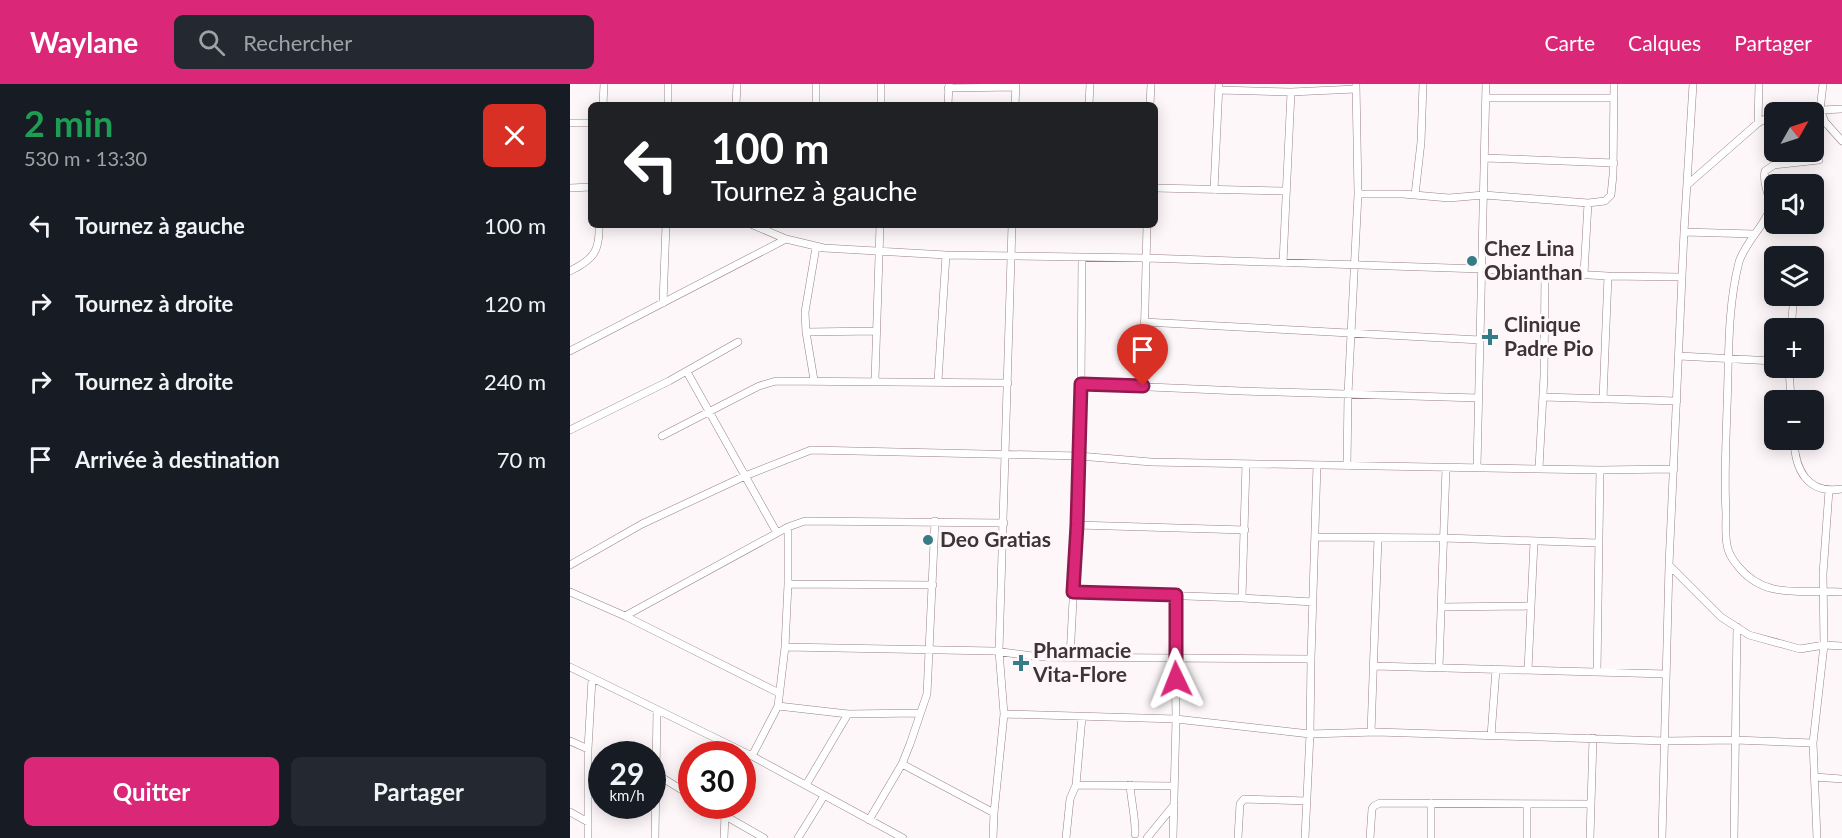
<!DOCTYPE html>
<html lang="fr">
<head>
<meta charset="utf-8">
<style>
	body { margin:0; font-family:Lato,sans-serif; background:#242831; color:#f1f3f6; height:100vh; display:flex; flex-direction:column; font-size:22px; white-space:nowrap }
	* { box-sizing:border-box; margin:0 }
	p { font-size:20px; color:#9ea1a6 }
	.icon { flex:none; width:33px; height:33px; fill:none; stroke:currentColor; stroke-width:2; stroke-linecap:round; stroke-linejoin:round }
	.map { position:relative; flex:1; overflow:hidden }
	.side { display:flex; flex-direction:column; background:#171b24; width:570px }
	.side>* { flex:none }
	.guide { position:absolute; left:18px; top:18px; width:570px; height:126px; border-radius:9px; box-shadow:0 3px 15px #0003; background:#202124; color:#fff; overflow:hidden }
	.needle { width:39px; rotate:51deg }
	.buttons { position:absolute; left:1194px; top:18px; display:grid; gap:12px }
	.buttons a { display:grid; place-items:center; width:60px; height:60px; border-radius:9px; background:#171b24; box-shadow:0 3px 15px #0003; font-size:30px }
	.speed { position:absolute; left:18px; top:657px; display:flex; gap:12px; font-size:30px; font-weight:700; text-align:center }
	.speed>* { display:grid; place-content:center; width:78px; height:78px; border-radius:50%; background:#171b24; box-shadow:0 3px 15px #0003; line-height:1 }
	.speed small { font-size:15px; font-weight:400 }
	.speed .limit { border:9px solid #d22; background:#fff; color:#111 }
	.pin { position:absolute; display:grid; place-items:center; width:51px; height:51px; color:#fff; margin:-62px -26px; border-radius:50% 50% 50% 0; rotate:-45deg; box-shadow:0 0 6px #0007 }
	.pin .icon { rotate:45deg }
	.me { position:absolute; width:66px; margin:-33px; rotate:358deg; stroke-linejoin:round; filter:drop-shadow(0 0 4px #0008) }
	.turn { display:flex; align-items:center; gap:21px; height:126px; padding:0 24px; font-size:27px }
	.turn .icon { width:78px; height:78px; stroke-width:2.5 }
	.turn b { display:block; font-size:42px; line-height:51px }
	.round { display:grid; place-items:center; flex:none; width:63px; height:63px; border-radius:9px; background:#242831 }
	.overview { display:flex; align-items:center; justify-content:space-between; height:102px; padding:0 24px }
	h1 { font-size:36px; font-weight:700; line-height:45px; color:#1e9e55 }
	.cta { display:flex; gap:12px; margin-top:auto; padding:12px 24px }
	.cta a { flex:1; height:69px; border-radius:9px; background:#db2777; color:#fff; font-size:24px; font-weight:700; line-height:69px; text-align:center }
	.cta a+a { background:#242831; color:#f1f3f6 }
	ul { padding:0; list-style:none }
	li { display:flex; align-items:center; gap:18px; height:78px; padding:0 24px }
	li div { flex:1 }
	li b { display:block; font-size:22px }
	li em { font-style:normal }
	header { display:flex; align-items:center; gap:36px; box-sizing:border-box; height:84px; padding:0 30px; background:#db2777; color:#fff }
	header strong { font-size:28px }
	nav { display:flex; gap:33px; margin-inline-start:auto; font-size:21px }
	.search { width:420px; height:54px; background:#242831; display:flex; align-items:center; gap:15px; box-sizing:border-box; padding:0 21px; border-radius:9px; color:#9ea1a6; font-size:22px }
	main { display:flex; flex:1; min-height:0 }
	.map>svg:first-child { display:block }
	.lines { fill:none; stroke-linecap:round; stroke-linejoin:round }
	.minor-casing { stroke:#998087; stroke-width:8 }
	.minor { stroke:#fff; stroke-width:7 }
	.route-casing { stroke:#8e194d; stroke-width:15 }
	.route { stroke:#db2777; stroke-width:10 }
	.poi-dot { fill:#357c86; stroke:#fdf7f9; stroke-width:2 }
	.labels { text-anchor:middle; stroke-width:6; stroke-linejoin:round; paint-order:stroke }
	.poi-label { font-size:21px; font-weight:bold; fill:#3e3437; stroke:#fdf7f9; text-anchor:start }
</style>
</head>
<body>
<header>
<strong>Waylane</strong>
<div class="search"><svg class="icon" aria-label="search" viewBox="0 0 24 24"><circle cx="10" cy="10" r="6"/><path d="M15 15l6 6"/></svg>Rechercher</div>
<nav><a>Carte</a><a>Calques</a><a>Partager</a></nav>
</header>
<main>
<section class="side">
<div class="overview"><div><h1>2 min</h1><p>530 m · 13:30</p></div><a class="round" style="background:#d93025;color:#fff"><svg class="icon" aria-label="close" viewBox="0 0 24 24"><path d="M6 6l12 12M18 6L6 18"/></svg></a></div>
<ul>
<li><svg class="icon" aria-label="left" viewBox="0 0 24 24"><path d="M17 20v-9H6M10 6l-5 5 5 5"/></svg><div><b>Tournez à gauche</b></div><em>100 m</em></li>
<li><svg class="icon" aria-label="right" viewBox="0 0 24 24"><path d="M7 20v-9h11M14 6l5 5-5 5"/></svg><div><b>Tournez à droite</b></div><em>120 m</em></li>
<li><svg class="icon" aria-label="right" viewBox="0 0 24 24"><path d="M7 20v-9h11M14 6l5 5-5 5"/></svg><div><b>Tournez à droite</b></div><em>240 m</em></li>
<li><svg class="icon" aria-label="arrive" viewBox="0 0 24 24"><path d="M6 21V4h12l-3 4 3 4H6"/></svg><div><b>Arrivée à destination</b></div><em>70 m</em></li>
</ul>
<div class="cta"><a>Quitter</a><a>Partager</a></div>
</section>
<div class="map">
<svg width="1272" height="754" viewBox="0 0 1272 754">
	<rect width="100%" height="100%" fill="#fdf7f9"/>
	<g class="lines">
		<g class="minor-casing">
			<path id="minor" d="M98,0V21
				M1123,0L1114,148L1099,481L1151,533L1179,551L1230,565L1254,561L1272,562
				M1253,0L1250,26L1249,76L1204,81L1195,87C1192,100 1200,110 1200,123C1199,136 1174,160 1169,178C1157,225 1159,275 1157,324C1156,359 1154,394 1156,429C1156,439 1155,450 1157,461C1158,467 1162,475 1167,481C1195,517 1232,505 1272,508
				M378,4L446,3
				M649,6L721,8L786,5
				M916,14H1044
				M33,21L34,0
				M166,21L167,0
				M246,21V0
				M311,21V0
				M378,21L379,0
				M445,21L446,0
				M519,21L520,0
				M580,21L581,0
				M1211,28L1272,25
				M1251,28L1255,38L1272,57
				M0,39H21
				M1188,39L1189,0
				M915,74L1044,79
				M1117,101L1188,39L1204,30
				M0,104L21,103
				M585,104L716,107
				M644,106L649,0
				M788,110H833L879,114L914,111L1018,119L1035,117L1041,111L1043,91L1044,0
				M845,111L851,58L853,0
				M183,141L216,155
				M1114,148L1184,150
				M713,179L721,8
				M0,187C24,175 30,167 29,141
				M1014,190L1018,119
				M93,219L96,141
				M574,238L910,256
				M1221,244L1224,212
				M236,248L307,247
				M0,267L216,155L254,164L376,171L576,174L911,185L1038,192L1112,193
				M1109,272L1204,277
				M1219,284L1221,316
				M117,288L207,449
				M244,296L236,248L235,228L246,163
				M305,296L310,141
				M368,297L376,171
				M511,300L671,307L908,314
				M573,302L577,141
				M973,313L1107,317
				M1033,315L1038,192
				M0,346L99,297L168,258
				M92,352L189,302L206,297L438,299
				M1224,356C1225,385 1237,411 1272,405
				M777,382L778,310L788,110L786,0
				M907,383L916,0
				M969,384L974,292L975,189
				M507,441L675,446
				M745,453L874,454L1028,459
				M0,481L72,440L175,392L241,366L509,372L581,378L1030,386L1104,385
				M218,500L363,501
				M0,508L55,532L209,609
				M503,508L672,514L743,518
				M672,514L676,380
				M871,523L961,522
				M55,532L218,443L235,437L434,439
				M215,563L424,567L470,573L741,575
				M500,573L507,441L511,300L512,174
				M804,582L1096,590
				M0,583L182,672L333,754
				M869,584L876,384
				M958,586L964,458
				M1027,588L1030,386
				M208,622L278,630L349,629
				M434,630L606,635L740,650L806,648L1095,657L1165,656L1243,659
				M801,648L808,454
				M921,652L926,585
				M0,657L18,665
				M182,672L208,622L215,563L218,500V443
				M332,680L424,729
				M86,690L122,712
				M1245,693L1272,695
				M236,701L278,630
				M506,701L604,702
				M560,701C561,716 566,737 565,750
				M138,722L194,754
				M0,728L18,738
				M299,736L332,680L340,660L357,610L365,437
				M18,754V665L22,595
				M85,754L87,626
				M154,754L155,731
				M228,754L254,712
				M423,754L424,729L434,630L429,567L442,141
				M496,754L500,715L506,701L512,633
				M577,754L604,721
				M603,754L606,635L605,569L606,511
				M668,754L670,720L674,715L737,717
				M735,754L740,650L741,575L747,381
				M800,754L802,725L804,722L810,719L1021,720
				M861,754V719
				M957,754V720
				M1020,754L1023,654
				M1092,754L1099,481
				M1164,754L1167,543
				M1247,754L1243,659L1254,561L1253,490L1259,406"/>
		</g>
		<use href="#minor" class="minor"/>
	</g>
	<g class="lines">
		<g class="route-casing">
			<path id="route" d="M573,302L511,300L507,441L503,508L606,511V595"/>
		</g>
		<use href="#route" class="route"/>
	</g>
	<g class="poi-dot">
		<circle cx="902" cy="177" r="6"/>
		<path d="M917 244h6v6h6v6h-6v6h-6v-6h-6v-6h6z"/>
		<circle cx="358" cy="456" r="6"/>
		<path d="M448 570h6v6h6v6h-6v6h-6v-6h-6v-6h6z"/>
	</g>
	<g class="labels">
		<g class="poi-label">
			<text x="914" y="172">Chez Lina<tspan x="914" dy="24">Obianthan</tspan></text>
			<text x="934" y="248">Clinique<tspan x="934" dy="24">Padre Pio</tspan></text>
			<text x="370" y="463">Deo Gratias</text>
			<text x="463" y="574">Pharmacie<tspan x="463" dy="24">Vita-Flore</tspan></text>
		</g>
	</g>
</svg>
<div class="buttons">
<a><svg class="needle" viewBox="-14 -14 28 28"><path d="M0-13l5 13h-10z" fill="#e53935"/><path d="M0 13l5-13h-10z" fill="#9ea1a6"/></svg></a>
<a><svg class="icon" aria-label="sound" viewBox="0 0 24 24"><path d="M4 9h4l5-4v14l-5-4H4zM17 9q2 3 0 6"/></svg></a>
<a><svg class="icon" aria-label="layers" viewBox="0 0 24 24"><path d="M12 4l9 5-9 5-9-5zM3 14l9 5 9-5"/></svg></a>
<a>+</a>
<a>−</a>
</div>
<div class="speed"><div>29<small>km/h</small></div><div class="limit">30</div></div>
<div class="pin" style="left:573px;top:302px;background:#d93025"><svg class="icon" aria-label="arrive" viewBox="0 0 24 24"><path d="M6 21V4h12l-3 4 3 4H6"/></svg></div>
<svg class="me" style="left:606px;top:595px" viewBox="-20 -20 40 40"><path d="M0-17L14 15 0 8-14 15z" fill="#db2777" stroke="#fff" stroke-width="4"/></svg>
<div class="guide">
<div class="turn"><svg class="icon" aria-label="left" viewBox="0 0 24 24"><path d="M17 20v-9H6M10 6l-5 5 5 5"/></svg><div><b>100 m</b>Tournez à gauche</div></div>
</div>
</div>
</main>
</body>
</html>
